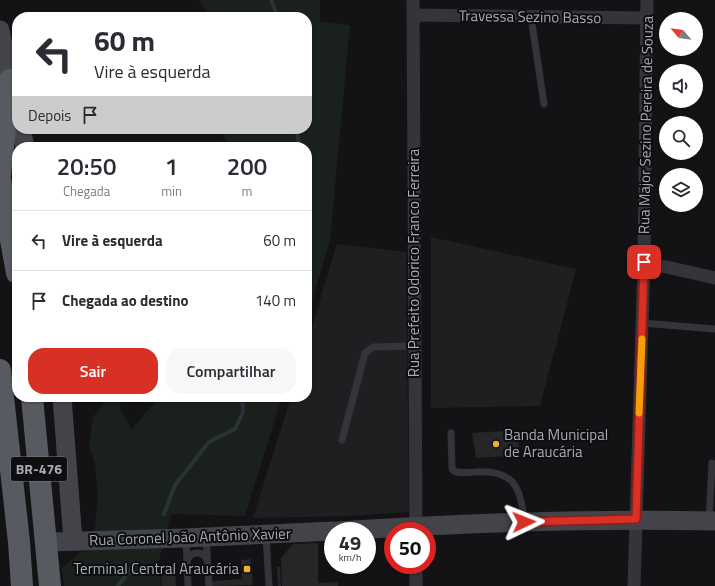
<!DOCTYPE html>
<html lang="pt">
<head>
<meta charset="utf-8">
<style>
	body { margin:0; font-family:"Titillium Web",sans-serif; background:#f7f7f7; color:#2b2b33; height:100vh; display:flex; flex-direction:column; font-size:15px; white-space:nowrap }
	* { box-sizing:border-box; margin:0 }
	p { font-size:13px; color:#7c7c81 }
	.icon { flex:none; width:22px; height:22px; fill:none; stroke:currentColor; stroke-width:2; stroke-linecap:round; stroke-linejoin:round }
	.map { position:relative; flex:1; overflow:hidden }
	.sheet { position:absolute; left:12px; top:142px; width:300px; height:260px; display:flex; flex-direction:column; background:#fff; border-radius:16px; box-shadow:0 1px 3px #0004 }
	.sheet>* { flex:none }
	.hud { position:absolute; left:12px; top:12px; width:300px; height:122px; border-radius:16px; box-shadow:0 1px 3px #0004; background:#fff; color:#2b2b33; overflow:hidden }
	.needle { width:26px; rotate:299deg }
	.tools { position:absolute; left:659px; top:12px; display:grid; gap:8px }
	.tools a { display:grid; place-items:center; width:44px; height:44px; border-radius:50%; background:#fff; box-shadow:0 1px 3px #0004; font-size:20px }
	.speed { position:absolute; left:324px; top:522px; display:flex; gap:8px; font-size:20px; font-weight:700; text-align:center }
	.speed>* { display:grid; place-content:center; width:52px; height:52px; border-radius:50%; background:#fff; box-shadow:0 1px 3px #0004; line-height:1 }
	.speed small { font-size:10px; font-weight:400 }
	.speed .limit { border:6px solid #d22; background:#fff; color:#111 }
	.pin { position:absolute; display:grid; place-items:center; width:34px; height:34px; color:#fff; margin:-17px; border-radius:8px; box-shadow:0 2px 6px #0006 }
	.me { position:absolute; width:44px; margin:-22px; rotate:88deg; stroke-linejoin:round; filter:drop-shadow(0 0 3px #0008) }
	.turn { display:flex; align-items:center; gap:14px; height:84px; padding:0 16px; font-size:18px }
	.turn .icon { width:52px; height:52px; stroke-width:2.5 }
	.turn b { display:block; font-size:28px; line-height:34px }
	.then { display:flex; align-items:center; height:38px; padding:0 16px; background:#0003; gap:8px; font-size:15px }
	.eta { display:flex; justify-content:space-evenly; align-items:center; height:68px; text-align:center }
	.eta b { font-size:24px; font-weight:600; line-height:28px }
	.cta { display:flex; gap:8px; margin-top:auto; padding:8px 16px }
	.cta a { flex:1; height:46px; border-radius:16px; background:#d93025; color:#fff; font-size:16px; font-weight:600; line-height:46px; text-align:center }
	.cta a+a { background:#f7f7f7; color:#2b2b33 }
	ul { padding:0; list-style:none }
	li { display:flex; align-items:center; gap:12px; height:60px; padding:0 16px; border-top:1px solid #e1e1e2 }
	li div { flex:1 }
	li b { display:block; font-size:15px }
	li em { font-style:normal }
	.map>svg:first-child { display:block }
	.built { fill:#1f1f22 }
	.green { fill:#1a201b }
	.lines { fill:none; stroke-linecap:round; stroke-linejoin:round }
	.stream { stroke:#2a3238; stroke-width:4 }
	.building { fill:#262629 }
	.service { stroke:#34353a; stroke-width:7 }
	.minor { stroke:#34353a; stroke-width:13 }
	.secondary { stroke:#42444a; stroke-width:19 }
	.trunk { stroke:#585a62; stroke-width:22 }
	.route-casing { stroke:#8d1f18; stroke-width:10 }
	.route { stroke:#d93025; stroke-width:7 }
	.slow { stroke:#f59e0b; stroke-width:7 }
	.poi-dot { fill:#ecaf34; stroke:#0e0e10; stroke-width:1.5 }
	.labels { text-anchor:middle; stroke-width:4; stroke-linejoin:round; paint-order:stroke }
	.shield { fill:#0e0e10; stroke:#787b84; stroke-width:1 }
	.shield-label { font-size:14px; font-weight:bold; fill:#a5aab5 }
	.street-label { font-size:15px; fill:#a5aab5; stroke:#0e0e10 }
	.poi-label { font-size:15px; fill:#a5aab5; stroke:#0e0e10; text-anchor:start }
</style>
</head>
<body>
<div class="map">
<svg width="715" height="586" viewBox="0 0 715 586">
	<rect width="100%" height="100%" fill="#131315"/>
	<path class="built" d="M431,237L576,269L540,406L431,408Z
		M337,244L406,252L409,512L350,516L253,518L291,397H307V343Z"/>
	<path class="green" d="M198,0H320V22L350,25L330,241L307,317V147H230L220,129H307V17H211Z
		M159,397H282L245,516L171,514L158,564L160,566L161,586H64L62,568L81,552L89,551L95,528L98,495L95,464L89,445L93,417L106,401L119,398L121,411L132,429Z"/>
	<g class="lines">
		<path class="stream" d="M271,0L278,17
			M296,129L300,147
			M164,514L175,485L209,442L235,429L243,412L242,397
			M118,586L135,563"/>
	</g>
	<path class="building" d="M516,430L520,455L476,458L472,433Z
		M318,543V583L338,582V586H282L281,558L293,544Z
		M251,559L253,585L212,586V581L242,579L241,560Z
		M277,567H280L281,586H278Z
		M175,568L176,586H162L161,569Z"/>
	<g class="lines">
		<path class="service" d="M531,17L544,104
			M642,323L715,329
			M451,433L452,469L454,471C460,474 469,472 476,472C513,470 521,486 524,520
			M342,440L365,353L373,347L415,346
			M709,521L712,463
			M266,536L269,586
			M206,537L209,586
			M186,539L188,586
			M187,561C190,551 203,550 207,560"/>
		<path class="minor" d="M413,0L416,531
			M414,15L647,18
			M644,262L715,278
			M416,565V586
			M634,586L644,262L647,0"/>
		<path class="secondary" d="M0,30L13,95
			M21,129L25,147
			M62,397L73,541
			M338,531C464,523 589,518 715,521
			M47,542L185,538L333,531"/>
		<path class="trunk" d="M0,176L10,80
			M0,180L17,273
			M0,370L19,542L22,586
			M32,397L50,586"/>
	</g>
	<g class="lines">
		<g class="route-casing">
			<path id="route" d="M524,522L636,519L644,262"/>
		</g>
		<use href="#route" class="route"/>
		<path class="slow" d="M639,413L642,339"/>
	</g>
	<g class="poi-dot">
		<circle cx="496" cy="444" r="4"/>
		<rect x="243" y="565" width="8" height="8" rx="2"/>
	</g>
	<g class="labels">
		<rect class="shield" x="11" y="457" width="56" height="24" rx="3"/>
		<g class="shield-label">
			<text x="39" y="474">BR-476</text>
		</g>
		<g class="street-label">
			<text transform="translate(530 17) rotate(1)" y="5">Travessa Sezino Basso</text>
			<text transform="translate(646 125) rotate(-89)" y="5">Rua Major Sezino Pereira de Souza</text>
			<text transform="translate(414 263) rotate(-90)" y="5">Rua Prefeito Odorico Franco Ferreira</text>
			<text transform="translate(190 537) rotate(-2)" y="5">Rua Coronel João Antônio Xavier</text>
		</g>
		<g class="poi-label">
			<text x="504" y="440">Banda Municipal<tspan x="504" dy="17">de Araucária</tspan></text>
			<text x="239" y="574" text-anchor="end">Terminal Central Araucária</text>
		</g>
	</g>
</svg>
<div class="tools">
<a><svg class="needle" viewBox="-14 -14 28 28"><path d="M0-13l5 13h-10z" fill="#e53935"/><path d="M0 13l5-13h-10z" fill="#7c7c81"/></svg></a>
<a><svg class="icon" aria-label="sound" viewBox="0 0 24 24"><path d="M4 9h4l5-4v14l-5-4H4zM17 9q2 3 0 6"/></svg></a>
<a><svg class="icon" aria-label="search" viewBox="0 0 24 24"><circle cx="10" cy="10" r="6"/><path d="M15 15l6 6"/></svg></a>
<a><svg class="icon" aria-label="layers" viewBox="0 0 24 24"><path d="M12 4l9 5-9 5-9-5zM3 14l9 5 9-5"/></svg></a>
</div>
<div class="speed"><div>49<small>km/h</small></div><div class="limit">50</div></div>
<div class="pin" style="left:644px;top:262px;background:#d93025"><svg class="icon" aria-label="arrive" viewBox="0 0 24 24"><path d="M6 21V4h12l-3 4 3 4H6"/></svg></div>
<svg class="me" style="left:524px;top:522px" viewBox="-20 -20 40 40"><path d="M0-17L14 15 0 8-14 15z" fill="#d93025" stroke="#fff" stroke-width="4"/></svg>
<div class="hud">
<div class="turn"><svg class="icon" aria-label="left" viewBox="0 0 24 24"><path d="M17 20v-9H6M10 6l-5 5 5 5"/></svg><div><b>60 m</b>Vire à esquerda</div></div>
<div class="then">Depois<svg class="icon" aria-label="arrive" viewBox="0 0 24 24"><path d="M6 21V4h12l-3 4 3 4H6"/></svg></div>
</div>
<section class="sheet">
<div class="eta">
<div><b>20:50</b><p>Chegada</p></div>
<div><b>1</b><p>min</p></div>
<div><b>200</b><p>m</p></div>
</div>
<ul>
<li><svg class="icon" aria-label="left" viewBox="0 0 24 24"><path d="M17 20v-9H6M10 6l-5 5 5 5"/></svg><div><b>Vire à esquerda</b></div><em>60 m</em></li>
<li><svg class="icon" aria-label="arrive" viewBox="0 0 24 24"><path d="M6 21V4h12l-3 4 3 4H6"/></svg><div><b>Chegada ao destino</b></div><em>140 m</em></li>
</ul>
<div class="cta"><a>Sair</a><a>Compartilhar</a></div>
</section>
</div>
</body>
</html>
